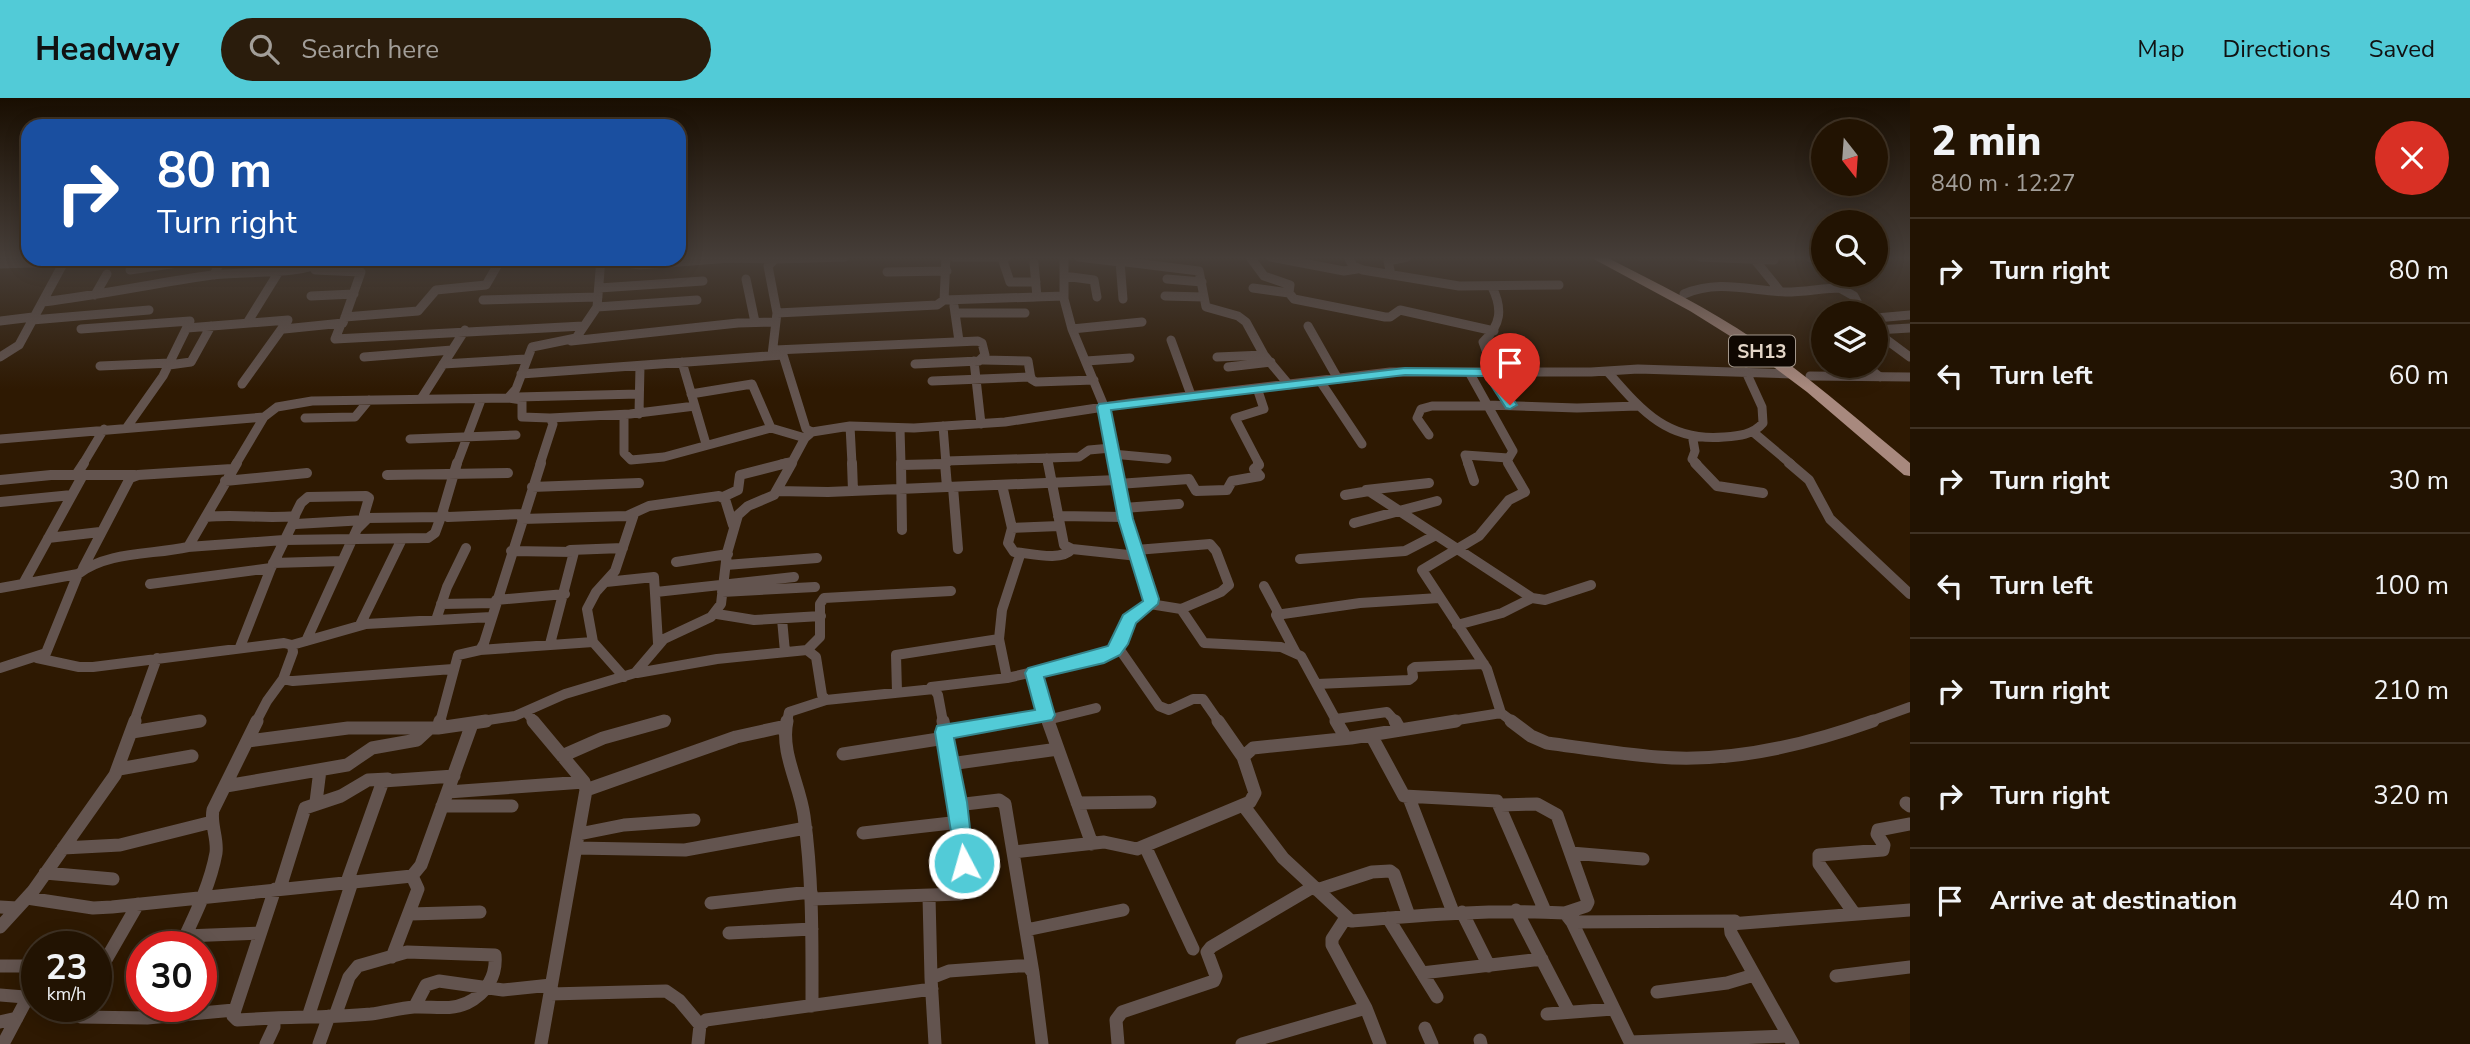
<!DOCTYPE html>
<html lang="en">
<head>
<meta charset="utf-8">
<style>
	body { margin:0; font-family:"Nunito Sans",sans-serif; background:#2a1c0c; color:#f1f3f6; height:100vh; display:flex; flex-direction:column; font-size:26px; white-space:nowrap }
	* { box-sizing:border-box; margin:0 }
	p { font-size:23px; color:#a29e99 }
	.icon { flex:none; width:38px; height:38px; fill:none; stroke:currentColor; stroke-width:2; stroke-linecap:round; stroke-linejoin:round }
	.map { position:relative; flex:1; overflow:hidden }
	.panel { display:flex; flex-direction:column; background:#221302; width:560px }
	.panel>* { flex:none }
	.banner { position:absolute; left:21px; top:21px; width:665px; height:147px; border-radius:21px; box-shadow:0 4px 18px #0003,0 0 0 2px #3f3224; background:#1a4fa0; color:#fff; overflow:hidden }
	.needle { width:46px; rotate:163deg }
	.controls { position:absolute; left:1811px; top:21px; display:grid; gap:14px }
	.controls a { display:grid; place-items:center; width:77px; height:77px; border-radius:50%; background:#221302; box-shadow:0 4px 18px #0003,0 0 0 2px #3f3224; font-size:35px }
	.speed { position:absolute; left:21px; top:833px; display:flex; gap:14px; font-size:35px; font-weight:700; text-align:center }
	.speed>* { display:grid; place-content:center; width:91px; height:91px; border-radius:50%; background:#221302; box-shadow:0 4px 18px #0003,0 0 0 2px #3f3224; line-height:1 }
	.speed small { font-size:18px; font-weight:400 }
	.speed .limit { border:10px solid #d22; background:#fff; color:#111 }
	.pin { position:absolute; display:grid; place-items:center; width:60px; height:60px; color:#fff; margin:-72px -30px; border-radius:50% 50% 50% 0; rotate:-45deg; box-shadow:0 0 7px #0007 }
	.pin .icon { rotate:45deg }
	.me { position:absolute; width:77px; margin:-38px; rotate:354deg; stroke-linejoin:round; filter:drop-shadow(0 0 5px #0008) }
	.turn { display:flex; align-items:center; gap:24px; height:147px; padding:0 21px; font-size:32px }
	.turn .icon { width:91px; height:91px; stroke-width:2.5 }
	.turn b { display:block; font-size:49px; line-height:60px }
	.round { display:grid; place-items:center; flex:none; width:74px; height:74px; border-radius:37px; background:#2a1c0c }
	.head { display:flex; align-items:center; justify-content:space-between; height:119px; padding:0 21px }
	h1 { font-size:42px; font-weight:800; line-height:52px }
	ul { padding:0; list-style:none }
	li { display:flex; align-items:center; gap:21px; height:105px; padding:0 21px; border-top:2px solid #3f3224 }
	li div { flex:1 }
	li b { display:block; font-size:26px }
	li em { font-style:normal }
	header { display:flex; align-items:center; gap:42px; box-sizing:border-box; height:98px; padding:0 35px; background:#52cbd7; color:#111 }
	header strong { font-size:33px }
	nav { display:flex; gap:38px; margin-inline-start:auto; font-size:24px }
	.search { width:490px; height:63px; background:#2a1c0c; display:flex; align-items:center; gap:18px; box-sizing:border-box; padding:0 24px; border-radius:38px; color:#a29e99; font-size:26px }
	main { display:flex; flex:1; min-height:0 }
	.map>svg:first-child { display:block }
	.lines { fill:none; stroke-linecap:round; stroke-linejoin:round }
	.street-far2 { stroke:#63544f; stroke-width:9 }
	.street-far1 { stroke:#63544f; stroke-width:10 }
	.street { stroke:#63544f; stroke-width:13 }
	.primary { fill:#a8897e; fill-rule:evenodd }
	.route { fill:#52cbd7; stroke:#35848c; stroke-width:2 }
	.labels { text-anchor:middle; stroke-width:7; stroke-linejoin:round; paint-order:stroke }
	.shield { fill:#0f0701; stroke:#a3978c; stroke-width:2 }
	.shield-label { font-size:19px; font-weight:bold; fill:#e3d5c7 }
</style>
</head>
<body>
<header>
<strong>Headway</strong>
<div class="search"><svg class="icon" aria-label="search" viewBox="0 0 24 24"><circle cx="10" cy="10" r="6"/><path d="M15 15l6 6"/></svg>Search here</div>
<nav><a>Map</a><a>Directions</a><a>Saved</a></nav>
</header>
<main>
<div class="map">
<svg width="1910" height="946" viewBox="0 0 1910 946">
	<rect width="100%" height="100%" fill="#2e1902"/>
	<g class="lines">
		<path class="street-far2" d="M954,159H1007
			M1064,159V201L1072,231
			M1079,159L1120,164L1131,161
			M1250,159L1264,178L1290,187L1289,195L1294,201L1385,219H1390L1400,212L1494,233
			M1271,159L1344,173L1357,171
			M1348,159L1353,168L1363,172L1459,188L1559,187
			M1700,159L1774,162
			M1002,160L1010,184H1036
			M1811,160L1824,163
			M473,161H601L640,167L730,160L775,161
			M1754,161L1780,193
			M1120,164L1123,201
			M1126,164L1199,173L1206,209L1238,218L1246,224L1264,257L1289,287
			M0,166L64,164L19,247L0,259
			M130,172L205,161
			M887,174L947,173
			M214,177L221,161
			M1391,177L1388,163L1407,159
			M1835,177L1838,189L1854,198L1863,215
			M1064,178L1094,182L1097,199
			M746,181L755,224
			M1167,181L1202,184
			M1492,189C1503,211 1501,227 1483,244L1494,274
			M599,190L703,183
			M1253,190L1289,195
			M1684,196C1719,181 1751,193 1786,194C1805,194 1823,190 1841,190
			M95,197L107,176
			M311,198L354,196
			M1165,198L1204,199
			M1034,199L1064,198
			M483,202L598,199
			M944,202L1037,199L1034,165
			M43,204C100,197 156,185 212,177C254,172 294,179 333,161
			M954,208L959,243
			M597,209L697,202
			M777,215L937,207L944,202L946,159
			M955,215H1025
			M345,219L418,213L436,192L486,187L501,161
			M1876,220L1910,217
			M32,222L149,212
			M0,223L33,219
			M247,225L278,175
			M341,226L335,241L583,228
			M1308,228L1338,281
			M187,230L288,222L242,286
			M81,231L190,223L163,278L127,329
			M284,231L343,225L361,174L315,172
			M1876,232L1910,230
			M1876,234L1910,259
			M1171,242L1191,297
			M571,243L738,225L776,224
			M775,252L978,243L982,245L985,257L979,263L915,266
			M772,257L777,215L768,168L775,161L845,159
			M364,259L452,252
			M1217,259L1264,257
			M983,262L1028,263L1031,281L1036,284L1094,282
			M974,263L981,326
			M1086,263L1130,260
			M682,264L706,346
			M443,266L526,261
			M169,267L191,264L211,228
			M100,268L170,265
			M1866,268L1880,279
			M1228,269L1271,264
			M1607,273C1641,312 1667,344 1724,339C1738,338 1753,337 1763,325L1762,309L1746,274
			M1469,274L1513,353L1507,363L1509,366
			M1489,274L1510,307
			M521,276L783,257L806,331L812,334L850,328L914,330L1005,324L1130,305L1390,274H1591L1638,271L1793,276
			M1810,278L1910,279
			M932,283L1031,279
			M1320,283L1362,346
			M1257,290L1264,311L1235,320L1259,366
			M691,296L752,286L771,330
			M517,299L639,296
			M508,300L522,302V319L550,320L553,326L540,366
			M421,301L465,232
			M1487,307L1577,310L1638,308
			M639,316L640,268
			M624,317V355L631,362L664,359L771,330L805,340
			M305,320L355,319L369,302
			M550,320L630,316L695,308
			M850,328L852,366
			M943,328L946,366
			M900,330L901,366
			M1753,334L1791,366
			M1429,337L1417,320L1421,311L1432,308H1488
			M0,341L264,319
			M410,341L516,337
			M1693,342L1695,353L1692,361L1697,366
			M1112,356L1167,361
			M1047,360L1048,366
			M946,363L1079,359L1089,352L1111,350
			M83,366L104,331
			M236,366L264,319L277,309L312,303L508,300L516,291L532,249L576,240L597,209L601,161
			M457,366L481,302
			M781,366L793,363
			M791,366L805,340L812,334
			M935,366H946
			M1115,366L1104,308L1072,231L1142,224
			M1468,366L1465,357L1508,360"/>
		<path class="street-far1" d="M457,365L442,416L448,419L523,416
			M852,365L853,393
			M901,365L902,432
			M945,365L947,389
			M1048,365L1064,447L1072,451L1138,458
			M1468,365L1474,383
			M1508,365L1525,394L1509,402L1479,438L1422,472L1487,571L1501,615L1513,624
			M1695,365L1717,388L1763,395
			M1789,365L1809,382L1830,421L1910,496
			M901,367L946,366
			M76,377L84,365
			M387,377L508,375
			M0,382L51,377H135
			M225,383L307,375
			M1118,386L1189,381L1196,393L1227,392L1232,383L1260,378L1254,371L1259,367L1258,365
			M1002,387L1012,430L1008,445L1014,454C1030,455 1061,464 1072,451
			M532,389L639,385
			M953,389L958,451
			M1366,392L1429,385
			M777,393L828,394L1117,382
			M1345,397L1369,393L1532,500L1545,502L1591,487
			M723,399L738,392L740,377L787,365
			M0,404L72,397
			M1123,410L1179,406
			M1058,418L1125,419
			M206,419C237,416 265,421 295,418
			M522,421L627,418L649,408L719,398L725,401L733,427
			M365,422L296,426L293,421L301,405L308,399L366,398L369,400L364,417L367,420L441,419
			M1354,425L1437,403
			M1012,430L1059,428
			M48,440L100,434
			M188,449L284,442L428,440L435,435L442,416
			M570,452L623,450
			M1136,452L1210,446L1216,453L1229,487L1221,494L1181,511L1150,506
			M511,453L574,454L550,546
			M1300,461L1405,453L1436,437
			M676,464L728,456
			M273,465L342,463
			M726,467L817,460
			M83,470L130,380L138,377L232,371
			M606,484L654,479L658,545
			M23,486L83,377
			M150,486L271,470
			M1264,488L1279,516
			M0,490L78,476
			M656,494L794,479
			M722,494L815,489
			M496,502L565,496
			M441,506L495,505
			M1181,511L1204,545L1281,549L1301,558L1337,624
			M717,516L754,522L821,518
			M782,521L785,554
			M436,522L447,489L466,450
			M360,527L402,441
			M1457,527L1502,515L1532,500
			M999,541L1007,580
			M306,543L357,431L367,421
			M593,544L587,511L596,494L615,473L634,416
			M292,547L366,526L491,519
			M240,549L271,470L293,425
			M1118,549L1159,608L1169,612L1193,601H1203L1219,624
			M480,552L593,544L624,579
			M807,552L820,539V506L824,500L951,493
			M1296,555L1276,517L1360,505L1439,500
			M37,560L79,569H93L284,545L292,547L293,554L283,581L293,583L453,571
			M0,570L46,555L78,476C108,453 152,457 188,449L237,365
			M637,575L717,561L807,552L816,559L822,597L826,602L934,591L938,597L943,624
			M1034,575L1049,624
			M1317,586L1409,582L1413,579L1412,571L1415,569L1484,566
			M931,589L1007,580L1104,558L1120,546L1129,521L1150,506L1151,501L1126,421L1115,365
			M897,594L896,557L999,541L1002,512L1020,457
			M527,615L535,624
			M1336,621L1387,614L1396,624
			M1047,622L1096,610
			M134,624L157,560
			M192,624L200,623
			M256,624L267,603L283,581
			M440,624L458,557L480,552L484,545L541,365
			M475,624L515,618L565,596L635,575L664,541L711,519L721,506L727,455L738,417L748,408L774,397L792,365
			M658,624L666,622
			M787,624L789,614L826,602
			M1002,624L1046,617
			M1445,624L1501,615
			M1868,624L1910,609"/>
		<path class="street" d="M440,623L438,630L486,623
			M533,623L584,684L586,692L541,946
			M787,623C780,654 800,687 804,718C813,781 812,845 812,908
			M943,623L958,703L965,706L999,702L1005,706L1033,875
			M1048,623L1092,746
			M1218,623L1243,659
			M1336,623L1346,640
			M1395,623L1400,632
			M1511,623L1531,638L1547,645C1584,650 1621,656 1658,659C1730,665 1806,647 1873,623
			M132,634L200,623
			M944,634L1013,623
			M1371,637L1404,698L1497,703L1545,813
			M248,643L348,630H435
			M843,656L945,640
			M562,658L603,640L664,623
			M950,666L1058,651
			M119,671L192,658
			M226,688L347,667L372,650L417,642L430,630
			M586,692L736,639L786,628
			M448,694L584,684
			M1409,700L1453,814
			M316,704L320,672
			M1077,705L1150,704
			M1906,705L1910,708
			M1243,707L1283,760L1351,823C1423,817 1493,811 1565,815L1572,824L1631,946
			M1501,707L1537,706L1557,717L1588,804L1586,808L1565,815
			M442,708H512
			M863,735L960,724
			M579,736L624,727L694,722
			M1145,748L1193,851
			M63,750L120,747L212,724
			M576,750L685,752L806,730
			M1014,754L1104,744L1137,751L1250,704L1255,695L1243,659L1253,650L1351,640L1456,623
			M1571,755L1643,761
			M45,775L113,781
			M347,784L383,683L454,678
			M280,790L305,710L341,698L368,682L388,681
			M1317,792L1372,774L1390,773L1394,776L1409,818
			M929,799L931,880
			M27,800L93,810L112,809L412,778L421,767L472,626
			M812,801L960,796L966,785L958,703
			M711,805L811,794
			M0,809L17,810
			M1516,812L1569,914
			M1462,814L1489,868
			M1854,815L1819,766V757L1883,752L1884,747L1877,736L1878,732L1910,726
			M410,816L480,814
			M1388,820L1437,899
			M1345,821L1332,841V847L1366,910L1380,946
			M1572,824L1735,823
			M0,829L33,793L115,677L135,623
			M1026,832L1123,812
			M729,835L812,831
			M185,838L260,835
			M180,849C194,819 210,788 216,755C218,740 210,726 213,712L257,623
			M392,859L418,791L412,778
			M0,868H37
			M1422,875L1542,861
			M1836,878L1910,869
			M96,879L138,806
			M1657,894L1727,885L1754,877
			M550,896L666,893L679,902L700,927
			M0,897L37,900
			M80,908L78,917L81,919L147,920L234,912
			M415,908L426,887L439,883L503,892L551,887
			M1547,916L1613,911
			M308,919L352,784
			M274,920C306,919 339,919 371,916C386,914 400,910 414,909C432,908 450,913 467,905C486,896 497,878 495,857L407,854L358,868L349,879L335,918
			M0,924L17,920
			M1425,930L1432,946
			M1480,942L1481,946
			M1630,944L1788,938
			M3,946L28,899
			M266,946L274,929V920L237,922L233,918L275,791
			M319,946L329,918
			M698,946L700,927L706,922L932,891
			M935,946L931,880L949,873L1018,868H1028L1033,875L1042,946
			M1118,946L1116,922L1122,914L1214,883L1216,878L1207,854L1211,849L1313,789
			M1242,946L1366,910
			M1793,946L1731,835L1730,826L1910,812"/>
		<path class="primary" d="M1590,159H1606C1657,185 1708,210 1755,242C1810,279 1859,323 1910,365V378L1904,377L1807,294L1746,248L1690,213Z"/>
	</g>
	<linearGradient id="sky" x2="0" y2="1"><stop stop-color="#190e01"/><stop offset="0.55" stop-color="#463e39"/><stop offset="1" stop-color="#463e39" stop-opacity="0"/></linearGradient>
	<rect width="1910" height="291" fill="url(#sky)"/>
	<path class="route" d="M1405,270L1493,271L1517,307L1510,311L1506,310L1485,278L1405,277L1111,312L1133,421L1159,501L1158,506L1136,525L1128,546L1120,557L1104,565L1044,579L1055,617L1052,622L954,640L967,704L974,765L971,771L964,774L957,771L935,634L937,628L1035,612L1025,575L1028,570L1108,548L1123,517L1143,503L1118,421L1097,309L1099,306Z"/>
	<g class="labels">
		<rect class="shield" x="1729" y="237.5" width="66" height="31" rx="5"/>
		<g class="shield-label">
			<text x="1762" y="260">SH13</text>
		</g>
	</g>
</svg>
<div class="controls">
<a><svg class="needle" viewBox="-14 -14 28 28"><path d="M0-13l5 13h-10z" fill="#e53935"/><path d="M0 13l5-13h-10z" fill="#a29e99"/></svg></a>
<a><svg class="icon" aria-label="search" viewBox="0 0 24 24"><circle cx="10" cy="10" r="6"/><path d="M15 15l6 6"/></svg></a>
<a><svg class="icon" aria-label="layers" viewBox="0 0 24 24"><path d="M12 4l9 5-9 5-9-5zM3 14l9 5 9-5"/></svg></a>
</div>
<div class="speed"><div>23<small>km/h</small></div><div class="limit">30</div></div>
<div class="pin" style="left:1510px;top:307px;background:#d93025"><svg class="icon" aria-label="arrive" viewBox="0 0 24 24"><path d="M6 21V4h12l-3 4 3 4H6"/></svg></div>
<svg class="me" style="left:964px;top:765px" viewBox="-20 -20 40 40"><circle r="17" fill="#52cbd7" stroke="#fff" stroke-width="3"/><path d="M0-11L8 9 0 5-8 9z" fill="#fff"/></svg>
<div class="banner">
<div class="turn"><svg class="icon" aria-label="right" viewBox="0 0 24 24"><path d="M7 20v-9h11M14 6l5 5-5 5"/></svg><div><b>80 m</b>Turn right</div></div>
</div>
</div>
<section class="panel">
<div class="head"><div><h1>2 min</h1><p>840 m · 12:27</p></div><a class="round" style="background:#d93025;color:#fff"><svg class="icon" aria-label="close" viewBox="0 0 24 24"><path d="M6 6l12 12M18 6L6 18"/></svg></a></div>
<ul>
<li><svg class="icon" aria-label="right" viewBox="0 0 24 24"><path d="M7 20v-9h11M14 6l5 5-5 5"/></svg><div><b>Turn right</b></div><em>80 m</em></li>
<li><svg class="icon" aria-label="left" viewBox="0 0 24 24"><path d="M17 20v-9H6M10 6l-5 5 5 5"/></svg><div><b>Turn left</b></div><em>60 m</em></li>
<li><svg class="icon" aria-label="right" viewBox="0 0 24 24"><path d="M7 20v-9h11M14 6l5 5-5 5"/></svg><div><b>Turn right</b></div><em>30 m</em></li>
<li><svg class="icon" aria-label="left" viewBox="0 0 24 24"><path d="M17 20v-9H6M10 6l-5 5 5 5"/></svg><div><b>Turn left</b></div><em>100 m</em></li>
<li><svg class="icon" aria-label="right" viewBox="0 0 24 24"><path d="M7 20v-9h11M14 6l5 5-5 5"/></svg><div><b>Turn right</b></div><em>210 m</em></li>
<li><svg class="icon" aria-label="right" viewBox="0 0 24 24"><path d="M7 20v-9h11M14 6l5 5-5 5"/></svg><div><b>Turn right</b></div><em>320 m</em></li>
<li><svg class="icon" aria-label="arrive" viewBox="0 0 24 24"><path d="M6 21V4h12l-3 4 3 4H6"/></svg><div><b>Arrive at destination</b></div><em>40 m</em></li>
</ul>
</section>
</main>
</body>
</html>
